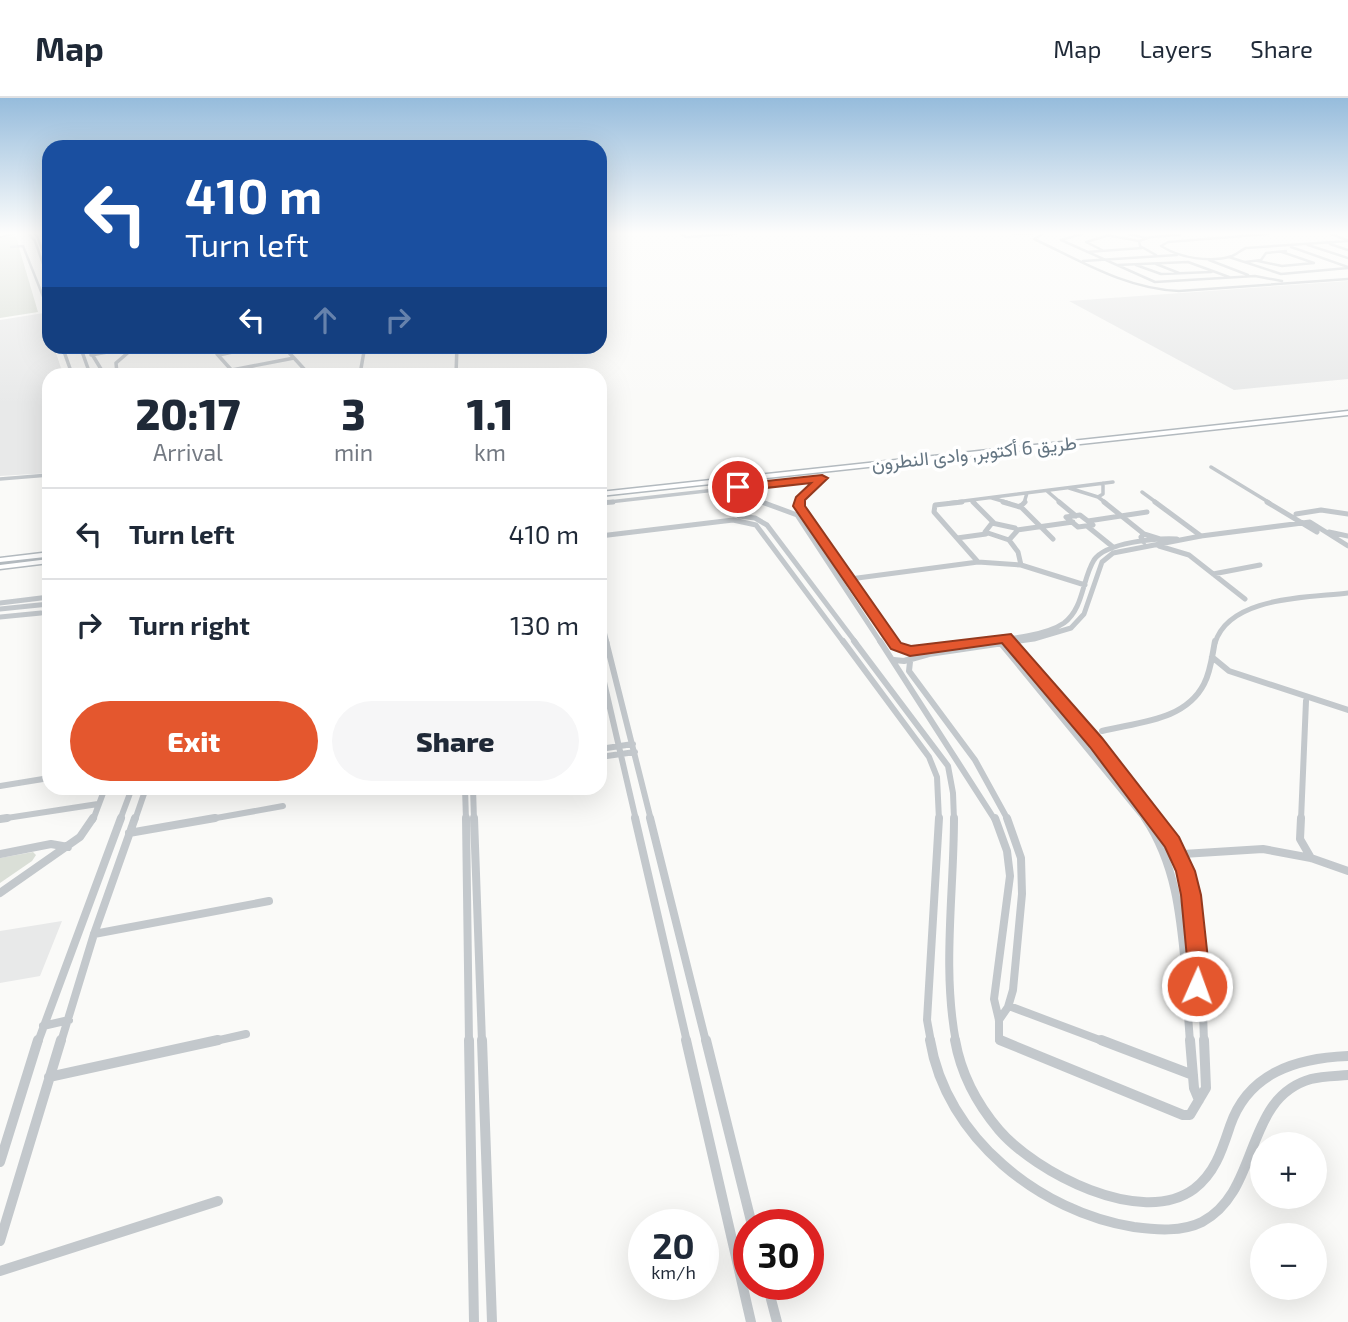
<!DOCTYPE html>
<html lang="en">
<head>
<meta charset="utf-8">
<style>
	body { margin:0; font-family:"Exo 2",Vazirmatn,sans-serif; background:#f6f6f7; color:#1f2937; height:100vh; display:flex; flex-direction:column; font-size:26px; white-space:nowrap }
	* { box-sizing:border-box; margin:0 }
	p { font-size:23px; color:#747a83 }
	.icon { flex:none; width:38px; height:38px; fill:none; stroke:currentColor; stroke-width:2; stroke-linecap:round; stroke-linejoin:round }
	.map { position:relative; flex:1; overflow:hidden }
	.drawer { position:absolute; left:42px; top:270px; width:565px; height:427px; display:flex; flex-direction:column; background:#fff; border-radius:21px; box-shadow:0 7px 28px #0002 }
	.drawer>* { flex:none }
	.guide { position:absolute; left:42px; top:42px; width:565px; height:214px; border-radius:21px; box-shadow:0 7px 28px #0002; background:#1a4fa0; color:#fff; overflow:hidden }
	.buttons { position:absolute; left:1250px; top:1034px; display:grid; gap:14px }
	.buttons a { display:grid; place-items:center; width:77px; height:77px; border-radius:50%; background:#fff; box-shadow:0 7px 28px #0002; font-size:35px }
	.speed { position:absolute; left:628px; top:1111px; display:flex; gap:14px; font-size:35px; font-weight:700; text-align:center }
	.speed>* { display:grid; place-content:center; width:91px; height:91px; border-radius:50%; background:#fff; box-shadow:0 7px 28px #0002; line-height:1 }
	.speed small { font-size:18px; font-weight:400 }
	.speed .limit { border:10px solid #d22; background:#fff; color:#111 }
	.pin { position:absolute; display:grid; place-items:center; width:60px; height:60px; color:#fff; margin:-30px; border:4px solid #fff; border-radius:50%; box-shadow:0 2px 7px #0007 }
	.me { position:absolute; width:77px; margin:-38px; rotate:2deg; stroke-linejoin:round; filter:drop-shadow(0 0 5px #0008) }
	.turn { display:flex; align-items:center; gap:24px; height:147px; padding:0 28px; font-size:32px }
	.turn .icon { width:91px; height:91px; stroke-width:2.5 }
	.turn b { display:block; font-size:49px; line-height:60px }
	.lanes { display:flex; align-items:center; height:66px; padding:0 28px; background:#0003; justify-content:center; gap:35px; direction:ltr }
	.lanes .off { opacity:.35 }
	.eta { display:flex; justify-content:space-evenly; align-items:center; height:119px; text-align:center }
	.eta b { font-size:42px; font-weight:800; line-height:49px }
	.primary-button { display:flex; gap:14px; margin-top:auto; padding:14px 28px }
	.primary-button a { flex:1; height:80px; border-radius:42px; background:#e4572e; color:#fff; font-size:28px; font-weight:800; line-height:80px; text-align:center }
	.primary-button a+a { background:#f6f6f7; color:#1f2937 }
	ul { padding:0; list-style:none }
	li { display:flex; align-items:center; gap:21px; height:91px; padding:0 28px; border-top:2px solid #e0e1e3 }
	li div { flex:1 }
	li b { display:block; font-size:26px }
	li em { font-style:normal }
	header { display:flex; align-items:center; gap:42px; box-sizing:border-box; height:98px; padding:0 35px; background:#fff; border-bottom:2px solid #e0e1e3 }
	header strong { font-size:33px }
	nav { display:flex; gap:38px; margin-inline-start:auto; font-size:24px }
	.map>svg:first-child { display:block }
	.built { fill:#e8e9e9 }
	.green { fill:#dadfd7 }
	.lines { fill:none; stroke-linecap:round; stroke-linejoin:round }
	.secondary-casing { stroke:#b3babf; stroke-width:3 }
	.primary-casing { stroke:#b5babe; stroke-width:4 }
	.street-far5 { stroke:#c3c8cc; stroke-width:2.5 }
	.street-far4 { stroke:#c3c8cc; stroke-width:3.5 }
	.street-far3 { stroke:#c3c8cc; stroke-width:5 }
	.street-far2 { stroke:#c3c8cc; stroke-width:6 }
	.street-far1 { stroke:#c3c8cc; stroke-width:8 }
	.street { stroke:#c3c8cc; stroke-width:10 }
	.secondary { fill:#fff; fill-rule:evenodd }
	.primary { fill:#fff; fill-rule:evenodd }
	.route { fill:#e4572e; stroke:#94391e; stroke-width:2 }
	.labels { text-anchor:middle; stroke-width:7; stroke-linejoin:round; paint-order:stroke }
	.far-street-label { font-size:19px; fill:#657683; stroke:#fff }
</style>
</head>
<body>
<header>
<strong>Map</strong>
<nav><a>Map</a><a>Layers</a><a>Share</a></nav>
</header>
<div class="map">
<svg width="1348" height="1224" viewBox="0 0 1348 1224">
	<rect width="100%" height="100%" fill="#fafaf8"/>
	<path class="built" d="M1348,183V281L1234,292L1069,203Z
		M44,215L49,231V248L54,249L63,276H49V375L0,378V222Z
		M62,823L40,878L0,885V833Z"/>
	<path class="green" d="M15,136L38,214L0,220V138Z
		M33,754L36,757L32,763L0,785V760Z"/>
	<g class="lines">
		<g class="secondary-casing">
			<path id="secondary" d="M1348,313V317L600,398V394Z
				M42,455L46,457L45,459L0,464V460Z
				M49,461V465L0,471V467Z"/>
		</g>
		<g class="primary-casing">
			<path id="primary" d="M0,136H9L0,138Z"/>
		</g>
		<path class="street-far5" d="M29,136L35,143L49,183
			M36,136L49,168
			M681,136L686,139L736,136
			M908,136H930
			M1014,136H1032
			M1043,136L1034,141C1081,163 1126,191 1179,193L1348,181
			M1082,136L1061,142L1155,184L1255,178L1282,183
			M1128,136L1147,140
			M1269,136L1168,144L1161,148C1180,160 1210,165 1232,158C1237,156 1241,152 1246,150L1348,143
			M1331,136L1347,142
			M1106,137L1139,143
			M1330,146L1348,152
			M1308,147L1348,160
			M11,149L23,148L46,206
			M1291,149L1348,169
			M1102,152L1086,144L1110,137
			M1087,154L1142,150
			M1156,157L1140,148L1139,143L1151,139L1180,137
			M1229,159L1281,176L1348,170
			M1209,162L1248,177
			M1083,163L1177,157
			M1258,163L1282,168L1314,165L1282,154
			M1245,164L1261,162L1266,155L1286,153
			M1156,166L1179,175
			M1117,167L1188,164L1229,179
			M1136,167L1161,176L1211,174"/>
		<path class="street-far4" d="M45,205L49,215
			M62,248L72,276
			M80,248L90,276
			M87,248L104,276
			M219,248L217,256L235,276
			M283,248L305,272L304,276
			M91,257L135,249
			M219,257L260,248
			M232,272L294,260
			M117,276L116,265L131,252
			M360,276L365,248
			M456,276L457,248
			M1211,369L1270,405
			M0,381L49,377
			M1069,390L1098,399L1103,396V385
			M710,392L766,405
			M1047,393L1061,405
			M1142,394L1157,405
			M1098,399L1106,405
			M992,400L1009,405
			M972,402L975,405
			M600,405L822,380
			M799,405L800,401L822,380
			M948,405L1113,384
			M1024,405L1027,395"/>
		<path class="street-far3" d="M762,404L797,417L881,545
			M800,404L799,408L892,545
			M962,404L935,407L934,414L978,464
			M973,404L994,425
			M1003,404L1020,409L1025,404
			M1059,404L1076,418
			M1104,404L1144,436
			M1155,404L1201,438
			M1267,404L1317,434
			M600,405L613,404
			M1020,408L1053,441
			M1296,416L1321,412L1348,416
			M1080,417L1093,427L1078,429L1066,419Z
			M739,418L755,420L767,427L856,545
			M1088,423L1147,414
			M992,425L1015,430L1017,433L1009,442L985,434Z
			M1087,428L1113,449
			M1017,432L1073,424
			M1329,434L1348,438
			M600,438L733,422L756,427L844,545
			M957,440L986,436
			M1009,442L1018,454L1021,467
			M1144,444L1141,439L1144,436L1160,441
			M1159,448L1189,457L1245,501
			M1213,476L1260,467
			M850,481L978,464L1021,467L1085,487
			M0,505L49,499
			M0,511L49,506
			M600,518L607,545
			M0,519L41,515
			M1006,539L1011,545
			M997,541L1000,545
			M974,545C998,542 1044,539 1064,525C1084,510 1082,481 1094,462C1106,444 1157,440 1177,441
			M1005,545L1034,541L1071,530L1084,516L1102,464L1113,455L1201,438L1310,424L1348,448
			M1215,545C1229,498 1308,500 1348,495"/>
		<path class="street-far2" d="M606,543L651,722
			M843,543L929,659L937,679L939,722
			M854,543L948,668L953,695L954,722
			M880,543L995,722
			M891,543L911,555L909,573L975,662L1008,722
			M999,543L1146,722
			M1010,543L1096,644L1155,722
			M910,553L986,543
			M1212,559L1229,573L1348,612
			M894,562L904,563L929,556L1017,543
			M600,567L636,722
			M1102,633C1138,624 1185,623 1204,586C1211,573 1212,558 1215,543
			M600,651L633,646
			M600,659L635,654
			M0,688L49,680
			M465,690L466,722
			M473,690L474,722
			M0,721L98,706
			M93,722L105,690
			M120,722L132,690
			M135,722L146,690
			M205,722L283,708
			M1301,722L1306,603"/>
		<path class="street-far1" d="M466,720L469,944
			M474,720L482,944
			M635,720L687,944
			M650,720L706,944
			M954,720C954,794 942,871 956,944
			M995,720L1007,753L1010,778L994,901L999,922V942L1004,944
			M1145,720C1179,771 1181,828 1187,888
			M1154,720L1173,745L1189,786L1200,889
			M1301,720L1300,741L1311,760
			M0,721L7,720
			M129,735L215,720
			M0,756L51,746L68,749
			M1167,757L1263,751L1311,760L1348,773
			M0,795L80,739L93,720
			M94,836L269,803
			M1193,887L1206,894L1213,907L1211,912C1196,914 1185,907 1183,892Z
			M1187,904L1190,944
			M1009,908L1105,944
			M1203,914L1204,944
			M999,922L1008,909L1013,892L1022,796L1021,760L1007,720
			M43,928L69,922
			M38,944L121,720
			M61,944L94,836L135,720
			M211,944L246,936
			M931,944L927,922L939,720"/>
		<path class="street" d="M469,942L474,1224
			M482,942L492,1224
			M686,942L751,1224
			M706,942L752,1127
			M930,942C946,1040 1040,1114 1134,1129C1156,1132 1182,1134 1202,1124C1261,1093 1243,1000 1311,981C1322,978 1336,978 1348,977
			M955,942C961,976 977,1006 999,1032C1035,1074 1141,1130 1194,1091C1215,1075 1222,1052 1230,1028C1248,975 1296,960 1348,958
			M1000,942L1183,1017H1190L1206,990L1204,942
			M1101,942L1193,977
			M1190,942L1194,990L1199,1002
			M49,979L218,942
			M0,1064L38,942
			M0,1143L61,942
			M0,1173L218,1103
			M767,1186L777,1224"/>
		<use href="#secondary" class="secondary"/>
		<use href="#primary" class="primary"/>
	</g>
	<linearGradient id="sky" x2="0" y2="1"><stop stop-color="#96bcdc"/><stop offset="0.44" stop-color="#fdfdfc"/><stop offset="1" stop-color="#fdfdfc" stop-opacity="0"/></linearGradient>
	<rect width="1348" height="307" fill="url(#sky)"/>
	<path class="route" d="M822,377L828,380L805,402V408L901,545L911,548L1011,536L1102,640L1179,739L1195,773L1201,797L1211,889L1208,897L1200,900L1189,895L1186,888L1189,881L1181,797L1176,773L1165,749L1090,649L1002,545L910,558L891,551L793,408L796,399L811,385L738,393L733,389L738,386Z"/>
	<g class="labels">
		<g class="far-street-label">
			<text transform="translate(974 355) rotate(-6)" y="7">طريق 6 أكتوبر, وادى النطرون</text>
		</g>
	</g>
</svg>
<div class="buttons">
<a>+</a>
<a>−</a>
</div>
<div class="speed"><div>20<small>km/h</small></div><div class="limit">30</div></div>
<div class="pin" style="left:738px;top:389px;background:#d93025"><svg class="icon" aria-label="arrive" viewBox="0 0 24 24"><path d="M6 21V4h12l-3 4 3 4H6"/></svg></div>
<svg class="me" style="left:1197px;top:888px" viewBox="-20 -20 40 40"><circle r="17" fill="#e4572e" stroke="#fff" stroke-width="3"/><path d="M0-11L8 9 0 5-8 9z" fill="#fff"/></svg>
<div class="guide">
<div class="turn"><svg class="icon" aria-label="left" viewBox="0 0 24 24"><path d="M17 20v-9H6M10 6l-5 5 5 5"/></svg><div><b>410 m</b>Turn left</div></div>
<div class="lanes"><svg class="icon" aria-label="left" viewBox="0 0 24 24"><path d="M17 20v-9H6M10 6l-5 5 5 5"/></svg><svg class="icon off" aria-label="ahead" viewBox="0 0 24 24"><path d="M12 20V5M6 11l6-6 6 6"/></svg><svg class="icon off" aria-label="right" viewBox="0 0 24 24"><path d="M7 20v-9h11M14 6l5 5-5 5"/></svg></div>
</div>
<section class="drawer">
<div class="eta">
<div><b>20:17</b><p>Arrival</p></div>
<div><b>3</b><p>min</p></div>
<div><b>1.1</b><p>km</p></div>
</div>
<ul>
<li><svg class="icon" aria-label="left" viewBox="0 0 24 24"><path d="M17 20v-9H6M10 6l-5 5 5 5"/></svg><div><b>Turn left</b></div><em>410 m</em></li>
<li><svg class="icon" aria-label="right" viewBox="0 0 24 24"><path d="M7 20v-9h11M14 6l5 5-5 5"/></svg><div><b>Turn right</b></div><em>130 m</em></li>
</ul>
<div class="primary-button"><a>Exit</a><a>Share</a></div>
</section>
</div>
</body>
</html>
